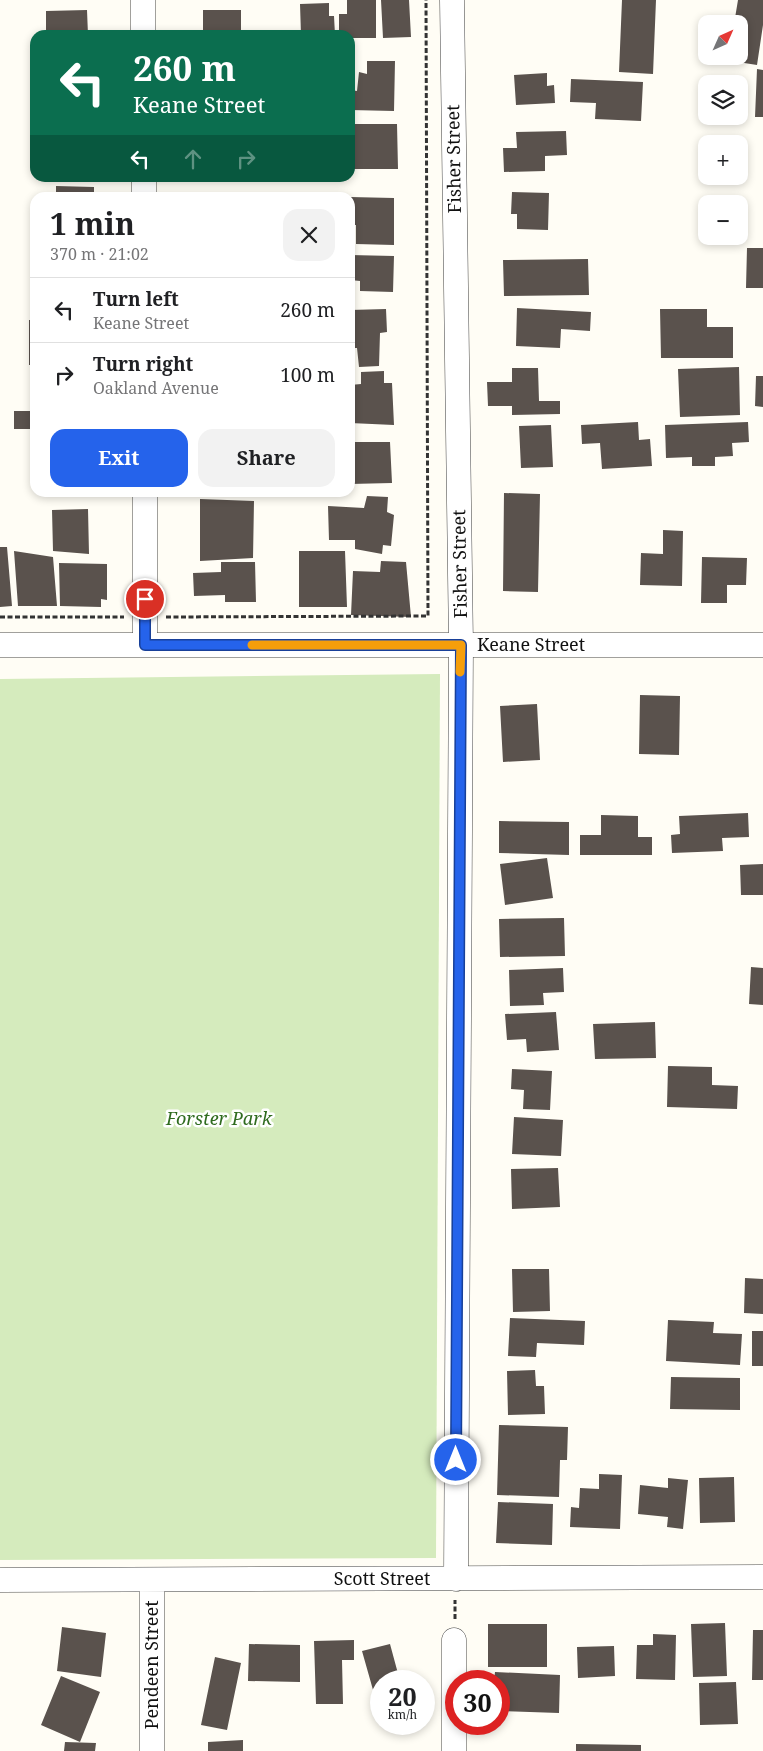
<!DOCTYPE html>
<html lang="en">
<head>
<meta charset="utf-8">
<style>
	body { margin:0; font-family:"Noto Serif",serif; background:#f2f2f2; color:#202124; height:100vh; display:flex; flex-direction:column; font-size:19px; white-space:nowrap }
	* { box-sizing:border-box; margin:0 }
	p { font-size:16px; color:#757577 }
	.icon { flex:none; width:28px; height:28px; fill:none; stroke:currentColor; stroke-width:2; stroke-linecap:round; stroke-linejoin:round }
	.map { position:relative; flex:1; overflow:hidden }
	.sheet { position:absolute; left:30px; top:192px; width:325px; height:305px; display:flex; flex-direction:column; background:#fff; border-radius:15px; box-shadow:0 2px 8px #0003 }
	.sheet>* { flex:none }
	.banner { position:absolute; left:30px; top:30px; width:325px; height:152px; border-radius:15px; box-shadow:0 2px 8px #0003; background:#0b6e4f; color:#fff; overflow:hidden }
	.needle { width:32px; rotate:45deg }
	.controls { position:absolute; left:698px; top:15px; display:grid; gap:10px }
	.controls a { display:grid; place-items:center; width:50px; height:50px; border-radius:10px; background:#fff; box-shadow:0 2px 8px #0003; font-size:25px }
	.speed { position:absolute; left:370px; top:1670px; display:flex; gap:10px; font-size:25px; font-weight:700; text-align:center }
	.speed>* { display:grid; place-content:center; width:65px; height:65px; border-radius:50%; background:#fff; box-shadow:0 2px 8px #0003; line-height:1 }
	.speed small { font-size:12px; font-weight:400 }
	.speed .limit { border:8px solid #d22; background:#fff; color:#111 }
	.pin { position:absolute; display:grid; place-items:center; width:42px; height:42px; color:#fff; margin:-21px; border:2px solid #fff; border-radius:50%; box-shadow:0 1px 5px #0007 }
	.me { position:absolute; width:55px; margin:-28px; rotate:0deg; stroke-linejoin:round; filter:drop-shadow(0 0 4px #0008) }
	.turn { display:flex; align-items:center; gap:18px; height:105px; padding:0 20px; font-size:22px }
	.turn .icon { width:65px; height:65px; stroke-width:2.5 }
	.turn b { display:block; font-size:35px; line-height:42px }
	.lanes { display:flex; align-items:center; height:48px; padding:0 20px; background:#0003; justify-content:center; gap:25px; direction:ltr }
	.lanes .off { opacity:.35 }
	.round { display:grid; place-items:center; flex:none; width:52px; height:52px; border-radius:15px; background:#f2f2f2 }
	.summary { display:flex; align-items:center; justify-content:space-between; height:85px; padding:0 20px }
	h1 { font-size:30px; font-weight:700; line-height:38px }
	.cta { display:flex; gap:10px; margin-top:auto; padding:10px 20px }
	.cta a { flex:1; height:58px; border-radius:15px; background:#2563eb; color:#fff; font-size:20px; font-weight:700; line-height:58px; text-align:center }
	.cta a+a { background:#f2f2f2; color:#202124 }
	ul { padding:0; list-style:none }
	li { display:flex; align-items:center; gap:15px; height:65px; padding:0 20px; border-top:1px solid #e0e0e0 }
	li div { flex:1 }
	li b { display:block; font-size:19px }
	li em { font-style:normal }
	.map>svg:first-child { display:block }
	.green { fill:#d5ebbd }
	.building { fill:#5a524d }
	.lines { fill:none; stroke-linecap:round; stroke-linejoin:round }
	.minor-casing { stroke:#444; stroke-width:25 }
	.path { stroke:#333; stroke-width:3; stroke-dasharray:5 2.5; stroke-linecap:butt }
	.minor { stroke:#fff; stroke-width:24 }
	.route-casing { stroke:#184099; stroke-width:12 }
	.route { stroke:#2563eb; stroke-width:9 }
	.slow { stroke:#f59e0b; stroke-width:9 }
	.labels { text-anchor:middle; stroke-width:5; stroke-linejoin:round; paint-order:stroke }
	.street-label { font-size:18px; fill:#111; stroke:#fff }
	.park-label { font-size:18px; font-style:italic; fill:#2f6b1f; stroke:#fff }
</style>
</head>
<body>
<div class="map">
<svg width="763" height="1751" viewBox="0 0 763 1751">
	<rect width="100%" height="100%" fill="#fffdf5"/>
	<path class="green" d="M440,674L436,1558L0,1560V679Z"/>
	<path class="building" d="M347,0H376V38H350V35H339V14H347Z
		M381,0H409L411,37L383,38Z
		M622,0H656L653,74L619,72Z
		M738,0H763V25L757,65L706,57L739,56V24H734Z
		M329,3V16H334L335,35H301L300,4Z
		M87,10L88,35H46V11Z
		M203,10H241V35H203Z
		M714,20L731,23V24H713Z
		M367,61H395L394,111L350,110V90L357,91L359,72L367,74Z
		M757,69L763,70V117H755Z
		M547,73V86L554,85L555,103L516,105L514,75Z
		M571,79L643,82L641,121L595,119L596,103L570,102Z
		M351,124H397L398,169H351Z
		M566,131L567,155L545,156V171L504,172L503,148H517L516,132Z
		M200,178H240V181L200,180Z
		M56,186L94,187V198H56Z
		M512,192L549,193L548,230L517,229V214H511Z
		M350,197L394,198V245L356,244V225H350Z
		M747,248H763V288H746Z
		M350,255L394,256L393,292L360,291V281L350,280Z
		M588,259L589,295L504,296L503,260Z
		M517,308L591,312L590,331L561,329L560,348L516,346Z
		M386,309L387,332L380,333L379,366L359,367L357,348H350V310Z
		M660,309H707V327H733V358H661Z
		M29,320H35V365H29Z
		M739,367L740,415L680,417L678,369Z
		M512,368H538L539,401H560V414L512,415V406H488L487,382H512Z
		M384,371V383H392L394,425L350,423V385L361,384V372Z
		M756,376H763V407L755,406Z
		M14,411H35V429H14Z
		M638,422L639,440L650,439L652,466L602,469L600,443L582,444L581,425Z
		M748,422L749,442L732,443L733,456L715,457V466H692V457L666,458L665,425Z
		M551,425L553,467L521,468L519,426Z
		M350,442H390L392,483L350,484Z
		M504,493L540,494L538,592L503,591Z
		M367,496L388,497L387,512L394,515L391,546L383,545L382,554L355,549V540H329L328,506L364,508Z
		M200,499L254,501L253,558L200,561Z
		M88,509L89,554L53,551L52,510Z
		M663,530L683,531L682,586L640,585L641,553L663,554Z
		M0,547H7L12,606L0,607Z
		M14,551L53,557L57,606H18Z
		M299,551H345L347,607H299Z
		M702,557L747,558L746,585H727V603H701Z
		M381,561L406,562L411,617L351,615L353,571L380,572Z
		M221,562H255L256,602H225V595L194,596L193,573L221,572Z
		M59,563L107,564V600L101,599V607L60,606Z
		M640,695L680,696L679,755L639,754Z
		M537,704L540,760L503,762L500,706Z
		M748,813L749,837L722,838L723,851L672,853L671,835L680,834L679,816Z
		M601,815L638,816V837H652V855H580V835H601Z
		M499,821L569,822V855L499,853Z
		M547,858L553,898L505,905L500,864Z
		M763,864V895H741L740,865Z
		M564,918L565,956L500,957L499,919Z
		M751,967L763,968V1005L749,1004Z
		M563,968L564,992L543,993L544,1005L510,1006L509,970Z
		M556,1012L559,1050L527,1052L526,1039L507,1040L505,1014Z
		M655,1022L656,1058L595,1059L593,1024Z
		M668,1066L712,1067V1085L738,1086L737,1109L667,1107Z
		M512,1069L552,1071L550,1110L523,1109L524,1090L511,1089Z
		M514,1117L563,1120L561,1156L512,1154Z
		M558,1168L560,1207L512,1209L511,1169Z
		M512,1269H549L550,1311L513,1312Z
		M745,1278L763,1279V1314L744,1313Z
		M510,1318L585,1321L584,1345L537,1343L536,1357L508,1356Z
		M668,1320L714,1322L713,1333L742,1334L740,1365L666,1361Z
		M752,1331H763V1366H752Z
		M535,1370L536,1386H544L545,1414L508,1415L507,1371Z
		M671,1377L740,1378V1410L670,1409Z
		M499,1425L568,1427L567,1460H560L559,1497L497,1495Z
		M599,1474L622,1475L620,1529L570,1527L571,1507L579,1508L580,1488L599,1489Z
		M734,1477L735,1522L700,1523L699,1478Z
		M668,1478L688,1480L683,1529L667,1527L668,1517L638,1514L640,1485L668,1488Z
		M498,1502L553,1504L552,1545L496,1543Z
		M725,1623L727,1676L693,1677L691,1624Z
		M488,1624H547V1667H488Z
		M62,1627L106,1633L101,1677L57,1671Z
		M753,1630H763V1680H752Z
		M653,1634L676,1635L675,1680L636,1679L637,1645H653Z
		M354,1640V1660H342L343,1704H316L314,1641Z
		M249,1644L300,1645V1682L248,1681Z
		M390,1644L400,1681H381V1696L375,1697L362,1651Z
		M614,1646L615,1676L578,1678L577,1647Z
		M215,1657L241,1663L227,1730L201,1725Z
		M495,1672L560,1675L559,1713L499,1711V1681H494Z
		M61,1676L100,1692L80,1742L41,1725Z
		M736,1682L738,1724L700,1725L699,1683Z
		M243,1740V1751H208V1742Z
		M65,1742L96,1743L95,1751H64Z
		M576,1744L641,1745V1751H576Z"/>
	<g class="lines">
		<g class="minor-casing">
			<path id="minor" d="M143,0V35
				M452,0L461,645L456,1579
				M144,178V198
				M145,492V645
				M0,645H763
				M0,1580L763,1577
				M152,1580V1751
				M454,1640V1751"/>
		</g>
		<path class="path" d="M0,617H124
			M166,617L428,616L426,0
			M455,1619V1600"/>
		<use href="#minor" class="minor"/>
	</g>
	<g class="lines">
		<g class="route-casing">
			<path id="route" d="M145,599V645H461L456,1460"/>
		</g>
		<use href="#route" class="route"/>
		<path class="slow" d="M252,645H461L460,672"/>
	</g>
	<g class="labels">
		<g class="street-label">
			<text transform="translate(454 159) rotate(-91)" y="6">Fisher Street</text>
			<text transform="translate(460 564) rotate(-91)" y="6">Fisher Street</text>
			<text x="531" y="651">Keane Street</text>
			<text x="382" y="1585">Scott Street</text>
			<text transform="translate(152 1665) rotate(-90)" y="6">Pendeen Street</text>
		</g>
		<g class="park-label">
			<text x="219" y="1125">Forster Park</text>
		</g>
	</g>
</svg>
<div class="controls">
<a><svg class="needle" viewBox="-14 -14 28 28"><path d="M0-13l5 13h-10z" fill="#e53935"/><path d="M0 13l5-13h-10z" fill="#757577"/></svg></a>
<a><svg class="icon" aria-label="layers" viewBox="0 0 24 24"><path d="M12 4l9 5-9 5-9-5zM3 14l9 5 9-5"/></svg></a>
<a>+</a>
<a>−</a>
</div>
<div class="speed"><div>20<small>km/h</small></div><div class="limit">30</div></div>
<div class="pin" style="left:145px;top:599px;background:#d93025"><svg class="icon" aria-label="arrive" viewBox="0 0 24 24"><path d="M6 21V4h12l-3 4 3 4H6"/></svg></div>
<svg class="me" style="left:456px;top:1460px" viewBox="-20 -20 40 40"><circle r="17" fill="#2563eb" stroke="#fff" stroke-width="3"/><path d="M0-11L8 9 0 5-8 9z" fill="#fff"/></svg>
<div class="banner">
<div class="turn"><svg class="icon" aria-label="left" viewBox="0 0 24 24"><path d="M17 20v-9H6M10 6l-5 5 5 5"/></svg><div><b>260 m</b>Keane Street</div></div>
<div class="lanes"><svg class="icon" aria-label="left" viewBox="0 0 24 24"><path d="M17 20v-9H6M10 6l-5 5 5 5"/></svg><svg class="icon off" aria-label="ahead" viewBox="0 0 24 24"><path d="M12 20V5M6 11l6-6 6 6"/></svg><svg class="icon off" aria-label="right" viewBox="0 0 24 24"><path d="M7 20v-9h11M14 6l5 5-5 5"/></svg></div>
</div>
<section class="sheet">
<div class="summary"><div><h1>1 min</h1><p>370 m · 21:02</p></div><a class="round"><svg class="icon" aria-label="close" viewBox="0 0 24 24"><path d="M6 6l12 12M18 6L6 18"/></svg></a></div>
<ul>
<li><svg class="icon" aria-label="left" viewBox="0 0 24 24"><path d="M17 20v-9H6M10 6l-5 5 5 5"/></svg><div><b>Turn left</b><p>Keane Street</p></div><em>260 m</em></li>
<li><svg class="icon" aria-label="right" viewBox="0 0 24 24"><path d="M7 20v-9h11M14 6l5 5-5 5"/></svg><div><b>Turn right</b><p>Oakland Avenue</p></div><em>100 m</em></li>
</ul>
<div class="cta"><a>Exit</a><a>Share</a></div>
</section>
</div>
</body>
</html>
